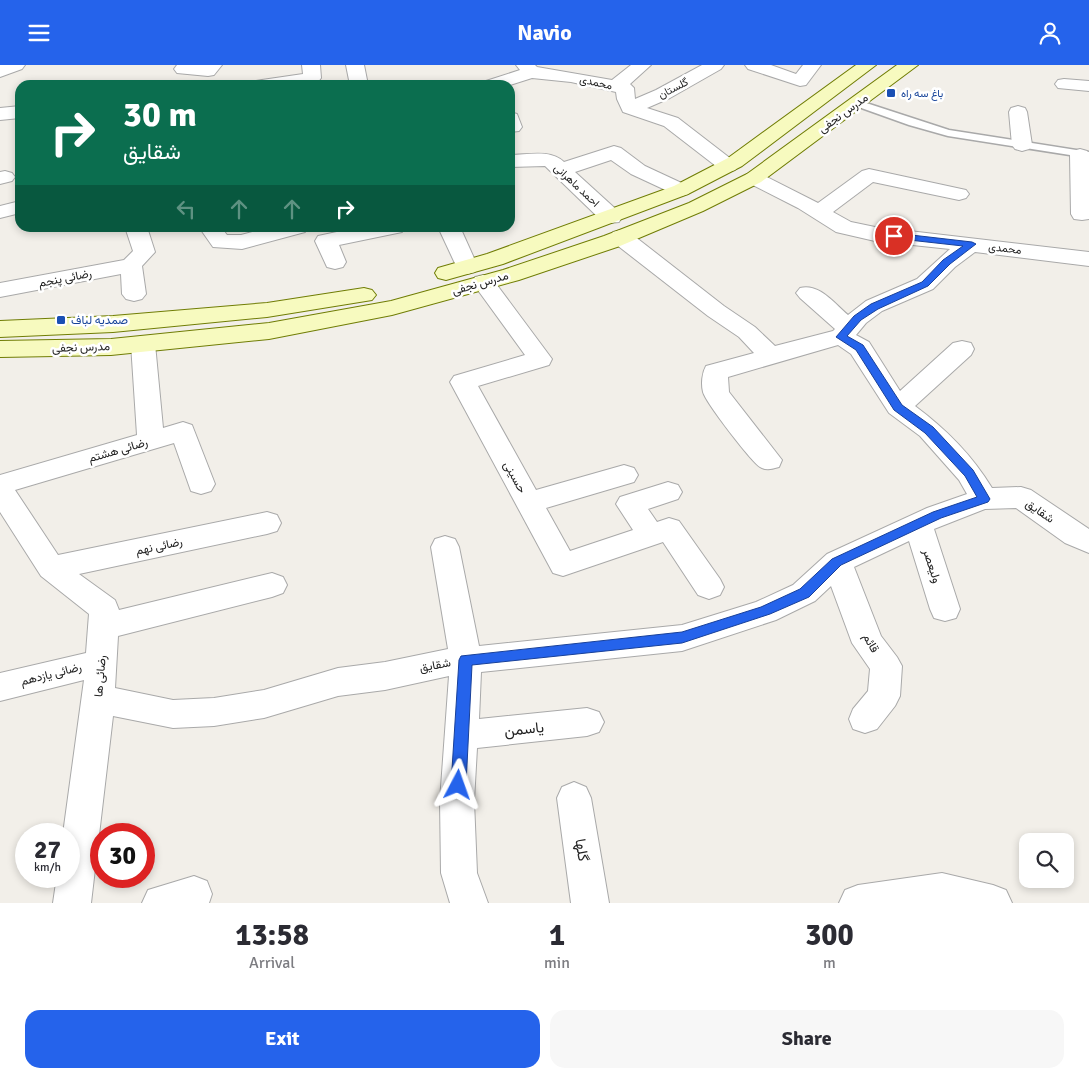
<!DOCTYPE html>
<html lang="en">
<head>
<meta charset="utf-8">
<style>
	body { margin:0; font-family:Signika,Vazirmatn,sans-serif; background:#f7f7f7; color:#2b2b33; height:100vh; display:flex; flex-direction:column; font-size:19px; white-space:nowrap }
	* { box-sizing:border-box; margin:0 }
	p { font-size:16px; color:#7c7c81 }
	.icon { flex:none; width:28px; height:28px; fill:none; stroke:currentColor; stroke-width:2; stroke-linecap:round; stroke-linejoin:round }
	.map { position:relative; height:838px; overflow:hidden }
	.panel { display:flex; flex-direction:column; background:#fff; flex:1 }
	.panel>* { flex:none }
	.top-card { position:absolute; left:15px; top:15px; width:500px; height:152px; border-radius:15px; box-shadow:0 2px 8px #0003; background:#0b6e4f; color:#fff; overflow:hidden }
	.fabs { position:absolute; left:1019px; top:768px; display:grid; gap:10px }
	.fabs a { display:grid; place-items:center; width:55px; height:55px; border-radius:10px; background:#fff; box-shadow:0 2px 8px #0003; font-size:25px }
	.speed { position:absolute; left:15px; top:758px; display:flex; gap:10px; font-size:25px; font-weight:700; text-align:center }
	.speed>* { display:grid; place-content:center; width:65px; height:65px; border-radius:50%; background:#fff; box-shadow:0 2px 8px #0003; line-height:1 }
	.speed small { font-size:12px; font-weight:400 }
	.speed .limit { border:8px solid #d22; background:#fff; color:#111 }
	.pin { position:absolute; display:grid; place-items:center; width:42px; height:42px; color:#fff; margin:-21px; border:2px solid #fff; border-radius:50%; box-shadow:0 1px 5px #0007 }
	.me { position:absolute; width:55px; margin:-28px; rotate:4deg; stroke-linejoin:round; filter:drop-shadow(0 0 4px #0008) }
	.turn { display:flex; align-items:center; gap:18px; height:105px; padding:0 25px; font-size:22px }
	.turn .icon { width:65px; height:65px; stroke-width:2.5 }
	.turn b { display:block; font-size:35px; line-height:42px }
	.lanes { display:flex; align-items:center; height:48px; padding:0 25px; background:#0003; justify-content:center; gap:25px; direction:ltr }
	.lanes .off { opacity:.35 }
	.eta { display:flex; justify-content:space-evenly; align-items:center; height:85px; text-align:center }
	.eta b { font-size:30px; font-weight:700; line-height:35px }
	.action { display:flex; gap:10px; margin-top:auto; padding:10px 25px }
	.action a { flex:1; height:58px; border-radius:15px; background:#2563eb; color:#fff; font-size:20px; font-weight:700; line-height:58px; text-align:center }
	.action a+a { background:#f7f7f7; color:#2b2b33 }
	header { display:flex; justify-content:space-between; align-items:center; height:65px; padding:0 25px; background:#2563eb; color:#fff; font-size:22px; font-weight:700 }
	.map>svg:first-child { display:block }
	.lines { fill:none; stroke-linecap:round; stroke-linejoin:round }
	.service-casing { stroke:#a9a9a9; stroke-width:3 }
	.minor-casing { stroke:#a9a9a9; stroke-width:2 }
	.secondary-casing { stroke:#707d05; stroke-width:2 }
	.service { fill:#fff; fill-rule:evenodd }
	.minor { fill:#fff; fill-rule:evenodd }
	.secondary { fill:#f7fabf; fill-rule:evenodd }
	.route { fill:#2563eb; stroke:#184099 }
	.transit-dot { fill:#1a4fb4; stroke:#fff; stroke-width:2 }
	.labels { text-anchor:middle; stroke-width:5; stroke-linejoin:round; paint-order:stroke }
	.far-street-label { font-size:11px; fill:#222; stroke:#fff }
	.far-transit-label { font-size:11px; fill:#164399; stroke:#fff; text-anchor:start }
	.street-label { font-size:12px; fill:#222; stroke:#fff }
	.transit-label { font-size:12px; fill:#164399; stroke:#fff; text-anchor:start }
	.near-street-label { font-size:15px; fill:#222; stroke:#fff }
</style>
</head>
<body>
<header><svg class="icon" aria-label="menu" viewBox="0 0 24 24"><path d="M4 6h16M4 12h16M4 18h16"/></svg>Navio<svg class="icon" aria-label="person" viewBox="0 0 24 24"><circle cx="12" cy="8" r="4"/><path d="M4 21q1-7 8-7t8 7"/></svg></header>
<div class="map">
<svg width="1089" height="838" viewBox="0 0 1089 838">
	<rect width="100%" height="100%" fill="#f2efe9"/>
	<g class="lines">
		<g class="service-casing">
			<path id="service" d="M857,35L949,65L1089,87V93L948,71L909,60L853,40V36Z"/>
		</g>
		<g class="minor-casing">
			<path id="minor" d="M0,0H25L22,4L0,12Z
				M177,0H222L214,10L208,11L177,8L174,4Z
				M302,0H320L321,13L318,17L301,20H253L256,16L262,15L303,9Z
				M346,0H364L368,20H350Z
				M516,0H535L537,2L612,15L631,0H651L630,19L634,23L635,34L656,25L702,0H724L721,4L670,33L647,43L678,53L735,97L738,101L735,105L728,107L721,105L664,61L623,47L617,34L616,27L571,17L532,13L510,20H483L486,16L520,5Z
				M745,0H771L796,9L803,0H821L806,20L800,21L748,4Z
				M1064,14L1089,16V26L1058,23L1055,19L1058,15Z
				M20,41V53L0,55V43Z
				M1018,41L1025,43L1027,47L1032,80L1029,84L1022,86L1015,84L1012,80L1009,47L1011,43Z
				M510,47L517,49L522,62L519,66L510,67Z
				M614,81L621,83L645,101L688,121L691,125L688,129L681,131L674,129L631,109L611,95L575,107L619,147L622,152L619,157L611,158L603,157L545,101L510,102V90C528,90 550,84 564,97Z
				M1080,84L1087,86L1089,89V154L1082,155L1074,154L1071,149L1070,90L1073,86Z
				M869,104L966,125L969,129L966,133L959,135L873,117L833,147L851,157L875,162L1089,187V201L975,187L955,202L933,224L882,246L866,258L856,270L869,277L900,326L953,278L962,276L971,278L974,284L971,290L915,341C946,364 972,390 992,423L1021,422L1031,425L1089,464V488L1065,478L1016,443L985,444L934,464L960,544L956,553L945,556L934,553L930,544L909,476L854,502L881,571L897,592L902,601L900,631L895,641L877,664L865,668L853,664L849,654L853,644L868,626L870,604L852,578L831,521L815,536L776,555L682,586L481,607L479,654L587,643L599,647L604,657L599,667L587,671L477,683L474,736L477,808L488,838H450L441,808L440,736L449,611L385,625L338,631L264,653L214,661L173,663L113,651L91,838H53L57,811H69V769H63L84,615L0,636V608L86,588L89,549L41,511L0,447V410L137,370L131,279L134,273L143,271L152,273L155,279L163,363L183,357L192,360L215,419L211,426L201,429L191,426L174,378L15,425L58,490L267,447L277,450L281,458L277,466L267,469L79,509L115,535L119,545L272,508L283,512L287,520L283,528L272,532L118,571L115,623L173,635L214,633L264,625L338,603L385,597L448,584L431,482L435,474L445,471L455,474L459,482L479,581L682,560L756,537L793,520L827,489L927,443L967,429L959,415L920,371L889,348L851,289L838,280L728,312L729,327L782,395L779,402C772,404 766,406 760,402C751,396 706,338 703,327C701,319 702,308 706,301L754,288L739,272L708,251L613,177L610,172L613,167L621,165L629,167L724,241L755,262L775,281L833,266L835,264L800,233L796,228L800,223C819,218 834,238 848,250L866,236L917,214L950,184L875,176L836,167L798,143L747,117L744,113L747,109L754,107L761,109L818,138L862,106Z
				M5,106L12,108L15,112L12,116L0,119V107Z
				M20,136V148L0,153V141Z
				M125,162H147L155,187L142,201L146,229L142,234L134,236L126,234L122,229L121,209L0,232V218L124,195L133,186Z
				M199,162H221L227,170H241L271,162H307L305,167L242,184L213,182Z
				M360,162H404L402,167L339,180L346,197L343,202L335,204L327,202L315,176L318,171Z
				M438,162H460L478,202L475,207L467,209L459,207Z
				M483,210L491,212L552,294L549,300L478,321L536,425L624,400L634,403L638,410L634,417L546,443L570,486L633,465L616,439L620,432L668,417L678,420L682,427L678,434L648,444L657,457L669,453L679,456L720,514L724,522L720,530L709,534L698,530L663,477L563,511L553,508L450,317L454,311L525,290L472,217L475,212Z
				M574,717L586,722L591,733L609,838H571L557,733L562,722Z
				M942,808L993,820L1006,825L1012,838H839L845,825L858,820Z
				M194,811L207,816L212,829L209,838H142L148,825Z"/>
		</g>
		<g class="secondary-casing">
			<path id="secondary" d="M856,0H876L742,101L688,129L503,199L446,215L438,213L435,208L438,203L487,189L674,121L728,93Z
				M897,0H918L761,117L703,146L620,181L519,215L392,250L269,274L111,290L0,292V276L111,274L269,258L391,236L503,205L604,171L689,138L747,109Z
				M364,223L372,225L376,230L372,235L267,252L113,267L0,272V256L113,251L267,238Z"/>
		</g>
		<use href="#service" class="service"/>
		<use href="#minor" class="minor"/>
		<use href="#secondary" class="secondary"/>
	</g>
	<path class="route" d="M894,168L972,177L976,179L950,199L928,221L878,244L861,255L847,271L863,280L902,340L933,362L973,405L990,434L988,437L941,453L841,500L809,532L770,549L682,578L472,600L466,720L463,724L458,726L453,724L451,720L459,595L461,591L682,567L761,542L800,524L832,494L933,447L977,432L965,411L925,368L894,345L856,285L836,272L854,251L871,239L922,217L943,195L963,181L891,173L890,171Z"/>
	<g class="transit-dot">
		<rect x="886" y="23" width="10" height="10" rx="2.5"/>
		<rect x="56" y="250" width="10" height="10" rx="2.5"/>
	</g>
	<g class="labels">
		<g class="far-street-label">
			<text transform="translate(596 17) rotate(12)" y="4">محمدی</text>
			<text transform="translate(673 23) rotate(-27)" y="4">گلستان</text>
			<text transform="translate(577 120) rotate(43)" y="4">احمد ماهرانی</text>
			<text transform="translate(1005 183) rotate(7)" y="4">محمدی</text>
		</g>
		<g class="far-transit-label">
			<text x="901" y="32">باغ سه راه</text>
		</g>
		<g class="street-label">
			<text transform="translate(843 48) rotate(-36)" y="4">مدرس نجفی</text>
			<text transform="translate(65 213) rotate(-11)" y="4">رضائی پنجم</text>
			<text transform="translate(480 218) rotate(-16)" y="4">مدرس نجفی</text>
			<text transform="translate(81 282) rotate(-2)" y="4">مدرس نجفی</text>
			<text transform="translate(118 385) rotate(-16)" y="4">رضائی هشتم</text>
			<text transform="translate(515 412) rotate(61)" y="4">حسینی</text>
			<text transform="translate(1040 446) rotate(35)" y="4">شقایق</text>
			<text transform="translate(159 481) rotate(-12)" y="4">رضائی نهم</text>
			<text transform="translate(932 501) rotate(72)" y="4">ولیعصر</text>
			<text transform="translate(871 578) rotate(61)" y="4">قائم</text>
			<text transform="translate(435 600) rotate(-10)" y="4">شقایق</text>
			<text transform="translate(51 609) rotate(-14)" y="4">رضائی یازدهم</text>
			<text transform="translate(100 611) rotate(-85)" y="4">رضائی ها</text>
		</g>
		<g class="transit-label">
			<text x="71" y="259">صمدیه لباف</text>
		</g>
		<g class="near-street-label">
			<text transform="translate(524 664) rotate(-6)" y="5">یاسمن</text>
			<text transform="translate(582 785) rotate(81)" y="5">گلها</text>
		</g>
	</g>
</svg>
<div class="fabs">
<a><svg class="icon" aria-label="search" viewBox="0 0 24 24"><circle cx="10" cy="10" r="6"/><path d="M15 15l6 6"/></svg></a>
</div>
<div class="speed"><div>27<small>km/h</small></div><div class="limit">30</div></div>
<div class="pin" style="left:894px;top:171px;background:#d93025"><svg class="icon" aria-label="arrive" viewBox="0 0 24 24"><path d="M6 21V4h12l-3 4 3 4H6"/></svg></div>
<svg class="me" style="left:458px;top:720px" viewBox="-20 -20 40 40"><path d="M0-17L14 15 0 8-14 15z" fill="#2563eb" stroke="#fff" stroke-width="4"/></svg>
<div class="top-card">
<div class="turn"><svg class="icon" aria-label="right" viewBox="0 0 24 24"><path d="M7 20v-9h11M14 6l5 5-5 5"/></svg><div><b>30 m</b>شقایق</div></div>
<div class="lanes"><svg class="icon off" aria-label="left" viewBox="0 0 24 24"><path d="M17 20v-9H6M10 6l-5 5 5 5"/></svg><svg class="icon off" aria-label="ahead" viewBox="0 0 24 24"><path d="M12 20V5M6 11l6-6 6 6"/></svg><svg class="icon off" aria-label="ahead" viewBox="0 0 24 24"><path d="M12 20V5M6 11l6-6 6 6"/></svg><svg class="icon" aria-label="right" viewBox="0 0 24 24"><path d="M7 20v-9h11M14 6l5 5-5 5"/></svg></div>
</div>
</div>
<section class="panel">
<div class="eta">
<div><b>13:58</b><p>Arrival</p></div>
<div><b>1</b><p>min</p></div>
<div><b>300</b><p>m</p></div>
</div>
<div class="action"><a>Exit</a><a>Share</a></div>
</section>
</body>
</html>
